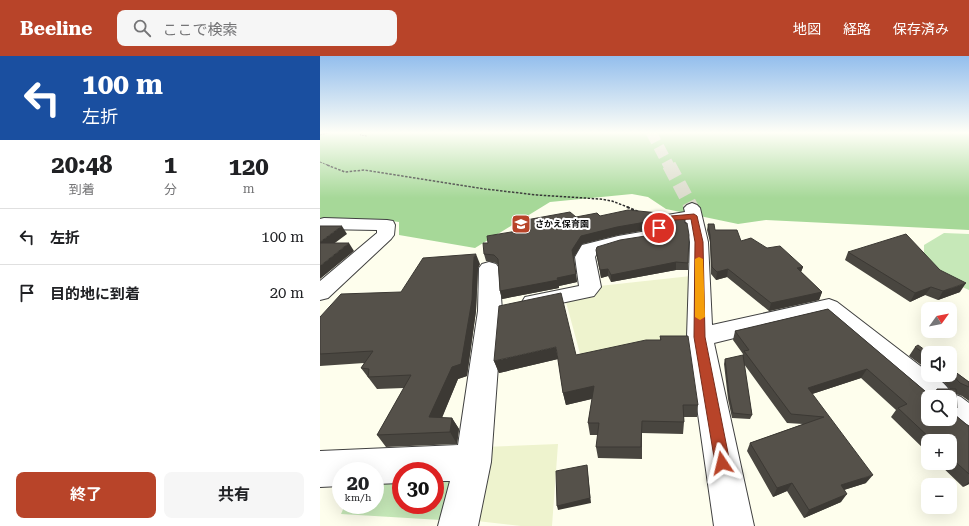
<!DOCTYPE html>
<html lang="ja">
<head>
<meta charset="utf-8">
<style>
	body { margin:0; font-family:"Roboto Serif","Noto Sans JP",serif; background:#f6f6f6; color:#202124; height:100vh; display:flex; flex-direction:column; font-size:15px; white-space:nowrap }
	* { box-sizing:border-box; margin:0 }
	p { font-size:13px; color:#757577 }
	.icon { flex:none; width:22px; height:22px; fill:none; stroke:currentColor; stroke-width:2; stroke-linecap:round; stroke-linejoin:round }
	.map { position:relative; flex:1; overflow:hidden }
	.details { display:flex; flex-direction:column; background:#fff; width:320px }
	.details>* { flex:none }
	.hud { background:#1a4fa0; color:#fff; overflow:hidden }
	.needle { width:26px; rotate:57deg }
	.controls { position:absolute; left:601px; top:246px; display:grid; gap:8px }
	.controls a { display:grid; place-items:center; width:36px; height:36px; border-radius:8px; background:#fff; box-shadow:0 4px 16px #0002; font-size:20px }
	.speed { position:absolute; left:12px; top:406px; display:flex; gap:8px; font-size:20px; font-weight:700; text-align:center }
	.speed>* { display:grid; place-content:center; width:52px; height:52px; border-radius:50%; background:#fff; box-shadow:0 4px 16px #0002; line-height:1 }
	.speed small { font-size:10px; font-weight:400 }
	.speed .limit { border:6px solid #d22; background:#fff; color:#111 }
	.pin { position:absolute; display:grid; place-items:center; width:34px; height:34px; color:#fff; margin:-17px; border:2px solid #fff; border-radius:50%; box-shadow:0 1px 4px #0007 }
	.me { position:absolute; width:44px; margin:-22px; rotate:350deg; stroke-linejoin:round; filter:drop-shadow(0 0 3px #0008) }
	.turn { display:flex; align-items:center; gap:14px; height:84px; padding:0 16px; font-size:18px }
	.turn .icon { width:52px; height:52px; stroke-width:2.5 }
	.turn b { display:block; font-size:28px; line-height:34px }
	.eta { display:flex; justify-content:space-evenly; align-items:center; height:68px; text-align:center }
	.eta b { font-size:24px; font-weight:700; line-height:28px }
	.action { display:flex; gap:8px; margin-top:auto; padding:8px 16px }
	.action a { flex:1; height:46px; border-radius:8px; background:#b84429; color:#fff; font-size:16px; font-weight:700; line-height:46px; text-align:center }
	.action a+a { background:#f6f6f6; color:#202124 }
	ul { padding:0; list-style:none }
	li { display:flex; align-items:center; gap:12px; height:56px; padding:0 16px; border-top:1px solid #e0e0e0 }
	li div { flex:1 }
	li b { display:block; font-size:15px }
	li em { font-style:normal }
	header { display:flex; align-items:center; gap:24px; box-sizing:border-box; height:56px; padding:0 20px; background:#b84429; color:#fff }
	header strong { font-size:19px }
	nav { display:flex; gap:22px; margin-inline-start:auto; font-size:14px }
	.search { width:280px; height:36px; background:#f6f6f6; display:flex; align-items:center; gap:10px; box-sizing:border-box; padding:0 14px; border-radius:8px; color:#757577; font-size:15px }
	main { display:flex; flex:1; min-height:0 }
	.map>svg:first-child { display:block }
	.farmland { fill:#eef3ce }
	.green { fill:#c6e8b8 }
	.forest { fill:#a6d898 }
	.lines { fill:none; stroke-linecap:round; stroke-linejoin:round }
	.minor-tunnel-far1 { stroke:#dadacb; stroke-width:11; stroke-dasharray:11 5.5; stroke-linecap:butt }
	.minor-tunnel { stroke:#dadacb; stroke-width:14; stroke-dasharray:14 7; stroke-linecap:butt }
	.minor-casing { stroke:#404040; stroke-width:2 }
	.path-far2 { stroke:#2f2f2f; stroke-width:1; stroke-dasharray:2 1; stroke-linecap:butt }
	.path-far1 { stroke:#2f2f2f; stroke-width:1.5; stroke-dasharray:2.5 1.5; stroke-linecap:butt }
	.path { stroke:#2f2f2f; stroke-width:2; stroke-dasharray:3 1.5; stroke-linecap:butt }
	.minor { fill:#fff; fill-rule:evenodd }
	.wall { fill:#494640; fill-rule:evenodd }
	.shaded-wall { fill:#3c3934 }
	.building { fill:#55514a; stroke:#3c3934 }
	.route { fill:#b84429; stroke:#782c1b }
	.slow { fill:#f59e0b }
	.labels { text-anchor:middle; stroke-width:4; stroke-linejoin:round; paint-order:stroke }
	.far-poi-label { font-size:9px; font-weight:bold; fill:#0d0d0d; stroke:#fff; text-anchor:start }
</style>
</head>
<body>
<header>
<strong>Beeline</strong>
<div class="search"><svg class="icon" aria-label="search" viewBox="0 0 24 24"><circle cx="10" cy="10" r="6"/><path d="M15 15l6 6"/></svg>ここで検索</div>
<nav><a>地図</a><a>経路</a><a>保存済み</a></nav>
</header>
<main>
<section class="details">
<div class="hud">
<div class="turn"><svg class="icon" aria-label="left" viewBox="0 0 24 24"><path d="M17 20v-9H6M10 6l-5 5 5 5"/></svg><div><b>100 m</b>左折</div></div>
</div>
<div class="eta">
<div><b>20:48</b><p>到着</p></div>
<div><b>1</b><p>分</p></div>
<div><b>120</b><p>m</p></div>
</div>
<ul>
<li><svg class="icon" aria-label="left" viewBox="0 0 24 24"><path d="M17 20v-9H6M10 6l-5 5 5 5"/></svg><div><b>左折</b></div><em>100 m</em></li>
<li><svg class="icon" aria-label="arrive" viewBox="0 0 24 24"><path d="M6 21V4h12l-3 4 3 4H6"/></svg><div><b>目的地に到着</b></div><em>20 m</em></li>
</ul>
<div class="action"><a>終了</a><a>共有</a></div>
</section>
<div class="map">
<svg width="649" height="470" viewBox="0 0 649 470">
	<rect width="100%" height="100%" fill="#fefeed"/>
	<path class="farmland" d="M371,220L373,283L262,305L246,246L279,230Z
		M238,388L232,470H201L148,464L162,391Z"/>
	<path class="green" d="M624,177L649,178V234L604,214V189Z
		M137,418L121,464L21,458L25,449H55V422L81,421V449H115V419Z"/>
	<path class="forest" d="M0,76H649V174L446,164L418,168L346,153L328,141L312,138L230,146L155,192L79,179V166L64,164L0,165Z"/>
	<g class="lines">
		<path class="minor-tunnel-far1" d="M331,76L349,110"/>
		<path class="minor-tunnel" d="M349,109L372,152"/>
		<g class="minor-casing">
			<path id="minor" d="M372,147L377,149L380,152L388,186L392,269L509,243L517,246L608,316V319C616,319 628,330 631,337L641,341L649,347V381L638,376L623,363H630V341H608L607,350L505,260L394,287L434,470H394L367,281L370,186L366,166H358L338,184L300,190L277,197L275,201L281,231L274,240L213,253L205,251L202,246L205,241L259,230L255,201L262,189L298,180L327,175L347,159L365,156L364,152L367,149Z
				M4,162L67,164L73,165L75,169L74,179L71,183L8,242L0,244V225L57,177V174L0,173V163Z
				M169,206L176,208L179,212L182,255L171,406L158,470H118L130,425H115V415H81V427L55,428V415H21V430L0,431V395L138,389L158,255L159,212L162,208Z"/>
		</g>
		<path class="path-far2" d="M43,76L40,79L47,80
			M0,79L11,76
			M0,106L10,110"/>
		<path class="path-far1" d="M7,109L25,116L44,114L165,133L217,139L280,143L292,145L310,152"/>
		<path class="path" d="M307,151L319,156"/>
		<use href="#minor" class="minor"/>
	</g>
	<path class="wall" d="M280,160L339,164L326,174L298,179L262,188L254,201L257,226L239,230V232L182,243L180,235L178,209L176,207L166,205L164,198L168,187L208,173L206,164Z
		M365,167L368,207V214H356L291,226L288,220L281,222L277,201L276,194L338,178Z
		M388,168L395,174L421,185L447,192L483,211L481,216L502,236L499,244L449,255L407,221L396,224L391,218L390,186L387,174Z
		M528,196L640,236L618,244L605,239L590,246L525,204Z
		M160,208L158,212L156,255L147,320L138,323L122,362H132L139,373L137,388L66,391L57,379L84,332L57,333L41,312L44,307L0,310V261L81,236Z
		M508,253L611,340L617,333H630L622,324L612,319H630V312L649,326V345L642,340L636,338L637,352L633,357L646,368L649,370V428L643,431L618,407H630V385H608V397L571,361L576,354L541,322L492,338L546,427L524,434L521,446L484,462L467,435L453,441L427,395L430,387L483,368L467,367L424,308L432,359L430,363L412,362L408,343L404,308L405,303L423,300V298L413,284L415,275ZM608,341H630L608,363Z
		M340,280L378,349L377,361H364V366L363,378L322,377V403L278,402L276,391L278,379H270L268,367L272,343L246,349L243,337L238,303L179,317L174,305L256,299L340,284Z
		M595,291L608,297V314L589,300Z"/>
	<path class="shaded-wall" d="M339,157V164L326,174L298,179L262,188L254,201L252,194L261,180Z
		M22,170L27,178L4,195L0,188V186Z
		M29,187L34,195L0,223V210Z
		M156,198L160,208L158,212L156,255L147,320L138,323L117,373L109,361L154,201Z
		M356,206V214L291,226V219Z
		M483,211L480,218L477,212Z
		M288,213V220L281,222L280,214Z
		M408,213L407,221L396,224L397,216Z
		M256,218L257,226L239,230V232L182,243L180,235L237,222Z
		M646,227L640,236L618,244L623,235Z
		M611,231L605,239L590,246L595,237Z
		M502,236L499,244L449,255L451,247Z
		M236,291L238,303L179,317L174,305Z
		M547,313L541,322L483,341L488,332Z
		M274,330L275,342L246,349L243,337Z
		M132,362L139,373L137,388L130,376Z
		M267,409L271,447L238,454L237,450Z
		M553,419L546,427L514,437L521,429Z
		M649,426V428L643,431Z
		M472,427L467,435L453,441L457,432Z
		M527,438L521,446L484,462L489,454Z"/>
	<path class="building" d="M308,154L339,157L326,166L297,171L261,180L252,194L256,218L237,222L238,224L180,235L178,203L174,199L164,198L163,187H168L167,180L209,173L206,164L250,156L256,161L277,157L280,160Z
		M359,161H365V167H367L369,179L368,207L356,206L291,219L288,213L280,214L276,194L277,191L300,184L338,178Z
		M388,168H394L395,174H417L421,185L431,182L447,192L460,190L483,211L477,212L502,236L451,247L408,213L397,216L392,211L390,179Z
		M0,170H22L0,186Z
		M586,178L620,214L646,227L623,235L611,231L595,237L528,196Z
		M0,187H29L0,210Z
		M156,198L154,201L152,244L141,308L132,311L109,361L132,362L130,376L57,379L91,319L48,321L49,313L41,312L53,295L0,298V261L21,238L81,236L103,202Z
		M241,237L256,299L326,284H341L340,280H368L378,349H363L364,366L322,365L321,391H276L279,367H268L274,330L243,337L236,291L174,305L179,250Z
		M508,253L612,341H608V363H630V341H616L617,333H636L637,352H631L630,355L646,368L649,370V418L630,401V385H613L578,352L587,348L547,313L488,332L553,419L521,429L527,438L489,454L472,427L457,432L430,387L504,361L471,358L424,295L429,294L415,275Z
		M598,289L609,297H608V300L595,291Z
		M423,299L432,359L413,357L409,339L405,303Z
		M630,312L649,326V331L640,327L630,316Z
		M267,409L270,442L237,450L236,415Z"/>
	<linearGradient id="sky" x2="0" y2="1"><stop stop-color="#93beed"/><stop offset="0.54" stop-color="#fffff7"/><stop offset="1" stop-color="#fffff7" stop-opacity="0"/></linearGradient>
	<rect width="649" height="142" fill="url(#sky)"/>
	<path class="route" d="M374,158L377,160L383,186L385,281L410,407L408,412L402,414L397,412L395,407L374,281L375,186L371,163L355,164L342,174L339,175L336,172L351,160Z"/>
	<path class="slow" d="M379,201L383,203L385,261L380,264L375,261V203Z"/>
	<defs>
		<g id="school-square" transform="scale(1)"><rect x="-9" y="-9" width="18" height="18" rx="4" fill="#b84429" stroke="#fff"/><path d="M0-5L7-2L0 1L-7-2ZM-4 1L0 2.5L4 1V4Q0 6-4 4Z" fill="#fff"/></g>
	</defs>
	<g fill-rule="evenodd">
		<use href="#school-square" x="201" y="168"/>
	</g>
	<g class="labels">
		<g class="far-poi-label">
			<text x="215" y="171">さかえ保育園</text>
		</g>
	</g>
</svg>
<div class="controls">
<a><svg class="needle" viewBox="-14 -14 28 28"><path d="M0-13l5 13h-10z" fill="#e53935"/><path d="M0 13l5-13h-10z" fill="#757577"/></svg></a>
<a><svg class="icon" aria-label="sound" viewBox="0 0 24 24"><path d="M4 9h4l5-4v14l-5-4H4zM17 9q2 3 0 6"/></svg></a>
<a><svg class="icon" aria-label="search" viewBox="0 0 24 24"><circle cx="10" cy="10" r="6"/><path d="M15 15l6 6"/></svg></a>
<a>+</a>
<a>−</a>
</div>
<div class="speed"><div>20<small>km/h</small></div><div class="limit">30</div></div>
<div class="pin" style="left:339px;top:172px;background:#d93025"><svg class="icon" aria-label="arrive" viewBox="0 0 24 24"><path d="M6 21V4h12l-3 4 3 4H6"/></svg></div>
<svg class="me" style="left:402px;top:407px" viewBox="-20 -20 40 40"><path d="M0-17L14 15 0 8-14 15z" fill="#b84429" stroke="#fff" stroke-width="4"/></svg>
</div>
</main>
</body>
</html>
